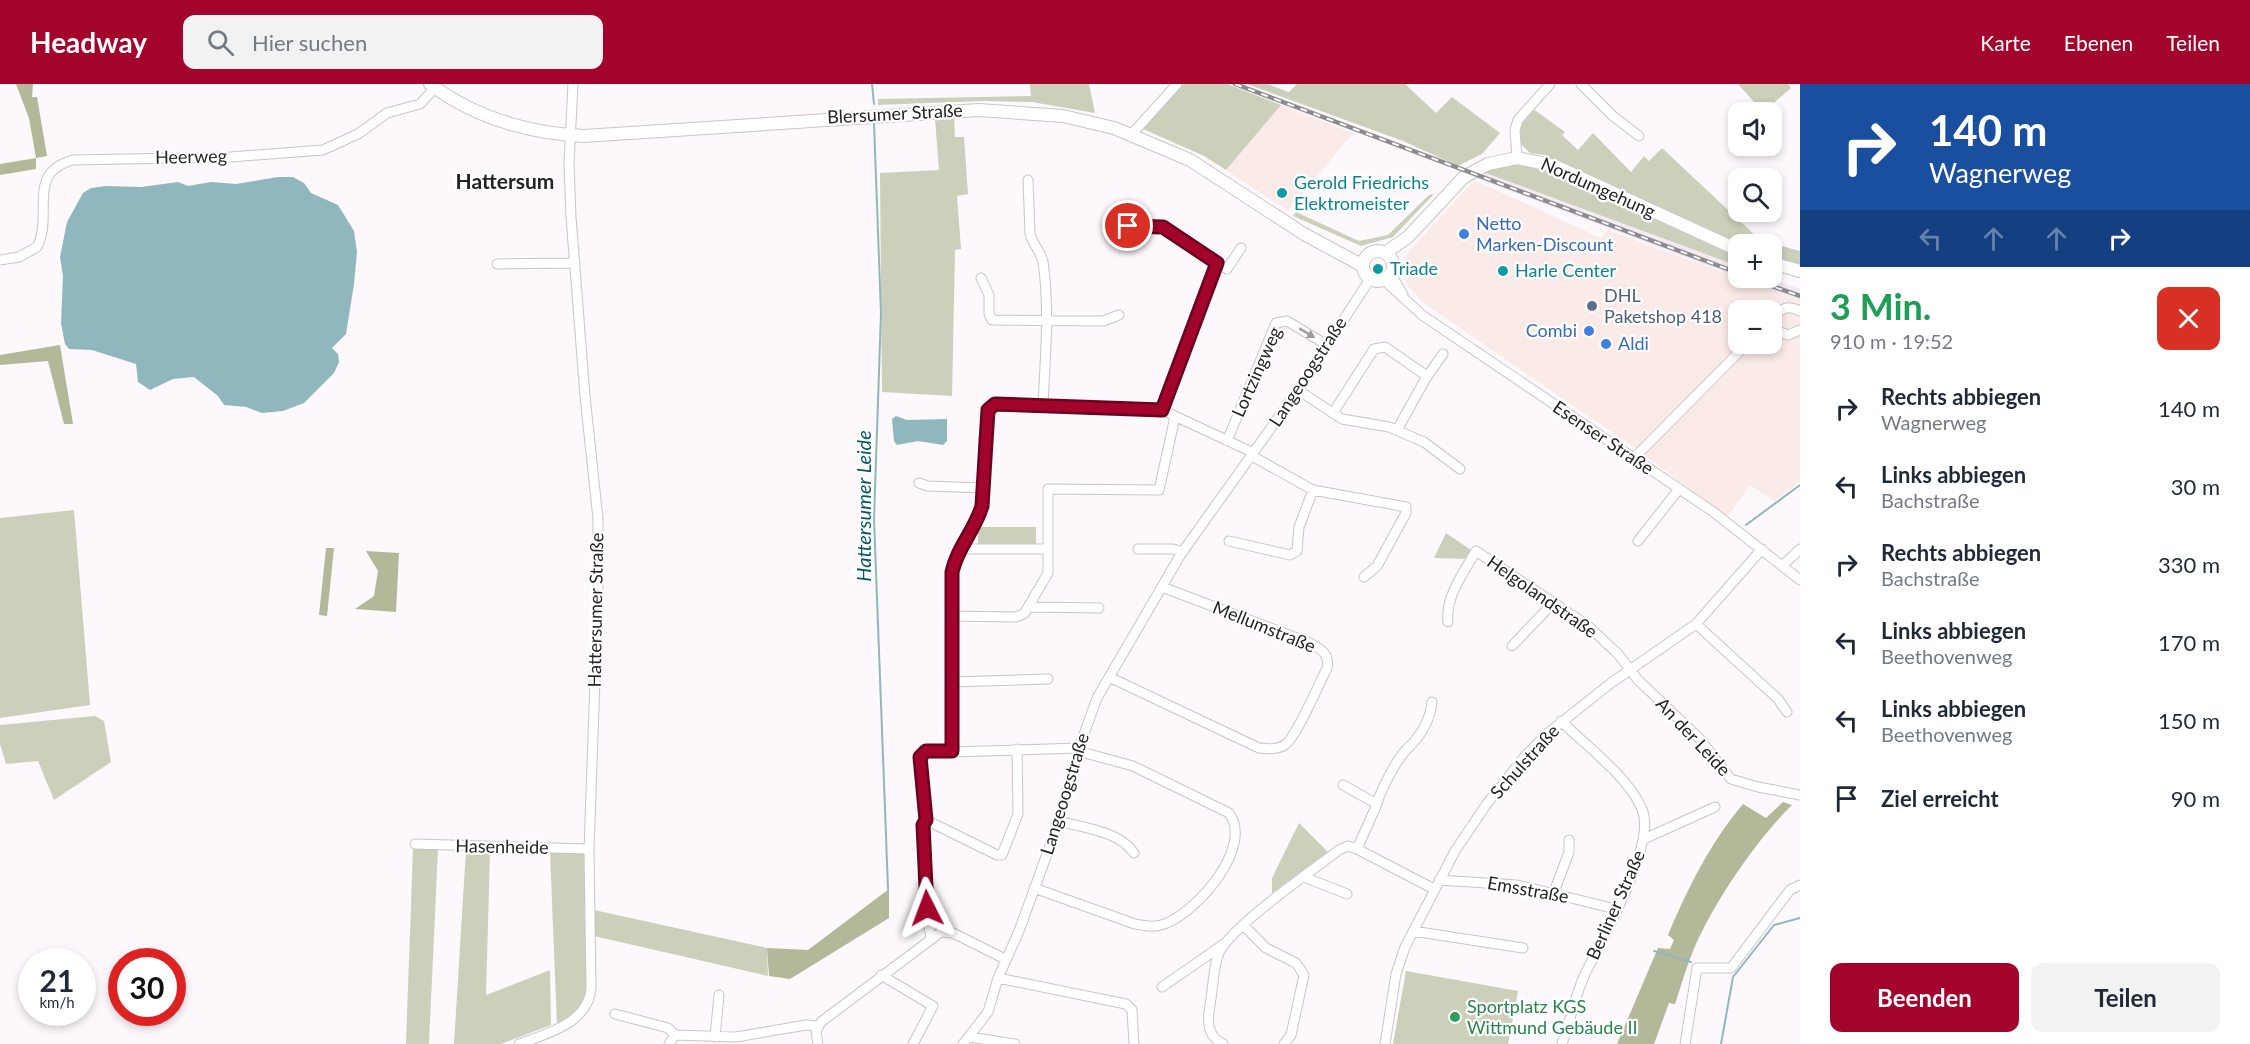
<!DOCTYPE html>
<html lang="de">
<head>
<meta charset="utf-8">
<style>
	body { margin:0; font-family:Lato,sans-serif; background:#f2f2f3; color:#1f2937; height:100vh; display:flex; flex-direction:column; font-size:22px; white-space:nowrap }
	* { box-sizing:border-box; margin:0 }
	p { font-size:20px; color:#747a83 }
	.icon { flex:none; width:33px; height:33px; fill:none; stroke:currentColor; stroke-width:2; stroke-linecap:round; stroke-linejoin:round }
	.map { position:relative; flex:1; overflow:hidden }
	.sheet { display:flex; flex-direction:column; background:#fff; width:450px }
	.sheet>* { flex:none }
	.top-card { background:#1a4fa0; color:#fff; overflow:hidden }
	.controls { position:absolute; left:1728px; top:18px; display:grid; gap:12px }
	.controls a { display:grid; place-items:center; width:54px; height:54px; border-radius:12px; background:#fff; box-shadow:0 3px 9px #0003; font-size:30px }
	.speed { position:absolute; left:18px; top:864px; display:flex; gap:12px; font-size:30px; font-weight:700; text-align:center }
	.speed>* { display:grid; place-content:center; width:78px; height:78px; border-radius:50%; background:#fff; box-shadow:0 3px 9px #0003; line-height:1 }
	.speed small { font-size:15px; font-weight:400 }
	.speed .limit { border:9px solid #d22; background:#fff; color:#111 }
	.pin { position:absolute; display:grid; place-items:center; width:51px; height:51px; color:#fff; margin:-26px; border:3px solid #fff; border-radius:50%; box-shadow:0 2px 6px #0007 }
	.me { position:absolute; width:66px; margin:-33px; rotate:357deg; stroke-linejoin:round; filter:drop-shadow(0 0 4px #0008) }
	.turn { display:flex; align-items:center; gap:21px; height:126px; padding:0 30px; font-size:27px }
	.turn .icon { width:78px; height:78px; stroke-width:2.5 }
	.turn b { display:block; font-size:42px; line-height:51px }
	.lanes { display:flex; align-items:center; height:57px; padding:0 30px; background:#0003; justify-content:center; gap:30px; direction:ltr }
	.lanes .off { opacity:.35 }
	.round { display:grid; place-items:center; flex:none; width:63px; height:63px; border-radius:12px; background:#f2f2f3 }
	.headline { display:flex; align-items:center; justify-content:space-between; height:102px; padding:0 30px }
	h1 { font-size:36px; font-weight:700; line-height:45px; color:#1e9e55 }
	.button { display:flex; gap:12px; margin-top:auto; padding:12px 30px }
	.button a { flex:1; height:69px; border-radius:12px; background:#a3042c; color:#fff; font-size:24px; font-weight:700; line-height:69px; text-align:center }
	.button a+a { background:#f2f2f3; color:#1f2937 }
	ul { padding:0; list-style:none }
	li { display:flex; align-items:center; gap:18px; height:78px; padding:0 30px }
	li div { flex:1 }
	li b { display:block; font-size:22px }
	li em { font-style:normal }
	header { display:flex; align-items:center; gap:36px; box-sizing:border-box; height:84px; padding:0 30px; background:#a3042c; color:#fff }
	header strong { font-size:28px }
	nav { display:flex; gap:33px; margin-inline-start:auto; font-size:21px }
	.search { width:420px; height:54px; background:#f2f2f3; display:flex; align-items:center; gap:15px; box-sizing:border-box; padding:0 21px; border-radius:12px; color:#747a83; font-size:22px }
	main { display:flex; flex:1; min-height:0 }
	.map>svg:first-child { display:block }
	.commercial { fill:#fbebe8; fill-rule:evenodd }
	.built { fill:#f4eaf4 }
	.green { fill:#ccd0ba }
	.forest { fill:#b3b899 }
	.water { fill:#90b7be }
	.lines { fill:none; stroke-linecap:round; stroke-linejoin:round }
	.stream { stroke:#90b7be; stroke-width:2 }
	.minor-casing { stroke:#c9c5c9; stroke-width:11 }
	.major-casing { stroke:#c9c5c9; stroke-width:14 }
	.minor { stroke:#fff; stroke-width:9 }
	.major { stroke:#fff; stroke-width:12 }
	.rail-casing { stroke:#8e8b8e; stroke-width:4.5 }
	.rail { stroke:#fff; stroke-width:2; stroke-dasharray:7; stroke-linecap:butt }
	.oneway { fill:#9d9c9d }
	.route-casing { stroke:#6a031d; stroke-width:15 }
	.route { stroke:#a3042c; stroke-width:10 }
	.culture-dot { fill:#0f9aa8; stroke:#fff; stroke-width:2 }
	.shop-dot { fill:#3f7fe0; stroke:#fff; stroke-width:2 }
	.service-dot { fill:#5c6f8a; stroke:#fff; stroke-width:2 }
	.leisure-dot { fill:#2e9e5b; stroke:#fff; stroke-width:2 }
	.labels { text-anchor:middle; stroke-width:4.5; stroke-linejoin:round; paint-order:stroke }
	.street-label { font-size:18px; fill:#252425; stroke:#fff }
	.culture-label { font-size:18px; fill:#0d838f; stroke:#fff; text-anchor:start }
	.shop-label { font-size:18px; fill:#366cbe; stroke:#fff; text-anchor:start }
	.service-label { font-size:18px; fill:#4e5e75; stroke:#fff; text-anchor:start }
	.leisure-label { font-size:18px; fill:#27864d; stroke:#fff; text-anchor:start }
	.water-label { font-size:20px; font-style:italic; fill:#025964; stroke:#fff }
	.quarter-label { font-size:21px; font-weight:bold; fill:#252425; stroke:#fff }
</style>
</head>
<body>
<header>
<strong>Headway</strong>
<div class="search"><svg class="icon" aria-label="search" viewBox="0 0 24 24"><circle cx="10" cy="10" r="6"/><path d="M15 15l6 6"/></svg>Hier suchen</div>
<nav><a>Karte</a><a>Ebenen</a><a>Teilen</a></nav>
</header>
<main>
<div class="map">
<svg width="1800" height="960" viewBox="0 0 1800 960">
	<rect width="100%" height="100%" fill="#fcf8fc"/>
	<path class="commercial" d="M1281,21L1353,49L1288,127L1226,86Z
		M1474,96L1601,154L1608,146L1800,217V398L1774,417L1750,401L1727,433L1635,364L1425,220L1406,200L1404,180L1406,171ZM1738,226H1772V260H1738Z"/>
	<path class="built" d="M1458,82L1490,90L1738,182V194H1769L1800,205V217L1455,86Z"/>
	<path class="green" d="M1030,0H1089L1095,29L1032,18L983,17L878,21V15L1031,12Z
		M1182,0H1227L1281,21L1226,86L1204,72L1141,44Z
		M1247,0H1267L1289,8L1297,0H1405L1436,29L1452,13L1500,49L1482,70L1458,82L1403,57Z
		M1738,0H1788L1791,4L1763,28Z
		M1532,24L1565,48L1562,51L1578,66L1593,49L1631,88L1644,72L1649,77L1662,64L1760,156L1800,167V181L1772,173V160H1741L1544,71L1530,69L1519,58L1522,37Z
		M954,32L955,53H964L968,110L957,112L961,165L955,166L952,312L882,308L880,89L939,86L935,35Z
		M1511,80L1547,84L1738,170V182L1483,88Z
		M1434,110L1393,153L1361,162L1293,132L1296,128L1359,157L1388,151L1429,111Z
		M74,426L90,621L0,634V434Z
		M978,443H1036V461L978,460Z
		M1446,449L1471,466L1467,475L1434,474Z
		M95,632L104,637L111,678L54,716L38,677L6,680L0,660V641Z
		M1299,739L1328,768L1272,809V794Z
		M413,764L438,765L429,960H406Z
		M466,766L490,768L486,911L550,886L551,941L501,960H454Z
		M550,768H584L589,897C588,918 576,933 557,942Z
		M594,826L767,864L768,892L594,852Z
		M1406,887L1518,907L1508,960H1393Z"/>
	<path class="forest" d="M16,0H33L32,13H37L47,72L36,74V85L0,91V80L36,74L29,34Z
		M60,261L73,340H64L48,277L0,281V271Z
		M326,464H334L327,532L319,531Z
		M366,467L399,469L396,528L355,525L374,512L378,487Z
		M1783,718L1792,721C1756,756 1712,821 1693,867C1686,884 1681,902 1675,920L1669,919L1654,960H1617L1658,864L1670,865L1674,856L1668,851C1688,804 1710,759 1743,720L1766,734Z
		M889,805V834L790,895L769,892L767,864L808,866Z"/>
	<path class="water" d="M278,93H293L304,99L311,109L338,121L354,147L357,168L354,200L346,250L332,264L338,270L339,278L334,289L304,319L283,327L262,329L246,323L224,321L218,312L194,293L173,295L150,306L138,298L136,280L92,266L69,265L65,260L61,239L63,192L60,173L67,138L83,109L91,104L106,102L141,103L178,98L188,102L211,98L236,100Z
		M896,332L907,336L947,335V357L943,361L918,357L897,361L894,357L892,335Z"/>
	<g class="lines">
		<path class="stream" d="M872,0L874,20
			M874,39L881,229L874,435L888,805
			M1746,441L1800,401
			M1654,867L1691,878
			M1721,960L1733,893L1774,841L1800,834"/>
		<g class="minor-casing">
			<path id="minor" d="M1581,0L1613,32L1639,52
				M1132,50L1177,0
				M1517,74L1515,46L1518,36L1550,0
				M1028,96L1030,149C1032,160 1041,167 1043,178C1050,225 1045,275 1043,322
				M1111,150C1158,128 1180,153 1217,179L1162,326
				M0,176L19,173L37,163C54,131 25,89 73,76L230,73L323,66L358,50L387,29L420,20L435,4
				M1217,179L1227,185L1241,164
				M497,180L575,179
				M1391,190L1403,211
				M981,194L989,211V230L992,236L1103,237L1119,231
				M1384,196L1422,231L1712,427L1800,496
				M1772,235C1781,225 1787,220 1800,227
				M1772,245L1788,251L1800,246
				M1426,294L1443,270
				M1298,306L1342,335L1389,343L1424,358L1460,385
				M1333,329L1374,265L1385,263L1424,290L1426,294L1397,346
				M1227,357L1276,239L1287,237L1327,261
				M1252,372L1313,406L1406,423V429L1377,482L1364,493
				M1634,374L1747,260
				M919,399L928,402L983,404
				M1229,457L1290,471L1297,467L1299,443L1313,406
				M1638,457L1679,405
				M960,465H1047
				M1138,465H1173L1183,468
				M1783,481L1800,465
				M1030,523L1099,524
				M952,532L1015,533L1024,530L1048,489V405L1159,406L1175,333
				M1448,538C1445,513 1464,488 1476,467L1587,541L1618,570L1638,596L1699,654L1731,695L1758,703L1800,711
				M1696,540L1778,615L1787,628
				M1512,562L1554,518
				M1109,593L1259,664C1268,665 1278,666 1286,660C1297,651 1319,600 1327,584C1330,570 1321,565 1310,559L1162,503
				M951,598L1048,595
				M1561,637C1586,662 1628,692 1642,725C1657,760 1602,855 1585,890C1575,912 1570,937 1562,960
				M952,667V488L957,471L979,435L982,422L984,355L990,322L1162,326L1254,369
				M1343,701L1377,720L1357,765
				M1377,720C1380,707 1397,675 1406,666C1420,653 1430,638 1432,618
				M926,736L997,771H1002L1018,730L1017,665
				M1059,737C1084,744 1119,747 1134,769
				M1644,755L1715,723
				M415,760L589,765
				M1304,793L1347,810
				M1439,796L1517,801L1616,825
				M1034,804L1135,840C1146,842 1156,844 1167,839C1198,826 1254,763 1229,729L1133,682L1078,667
				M1554,808L1569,768V756
				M1244,842L1266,864L1296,879L1304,891L1291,951L1284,960
				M1413,847L1523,864
				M931,854C927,835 919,750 926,736L921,669L1079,664
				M881,891L933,922L913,960
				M998,894L1126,920L1132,926L1134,960
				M1162,903L1224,860
				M615,930L668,944L675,951
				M715,953L719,911
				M969,953L1015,960
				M519,960C546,950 589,939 591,904L589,765L598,512V435L585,312L571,133L569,79L573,0
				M669,960L675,951L736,953L806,941L817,942
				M818,960L816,947L821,938L941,848L953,849L1005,875
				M963,960L988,928L998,894L1019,847L1059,737L1079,664L1097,614L1181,470L1298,306L1370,195
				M1223,960C1207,952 1207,937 1210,921C1213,905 1213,886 1218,871C1228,844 1312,787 1339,766L1348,762L1357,765L1434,805
				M1385,960L1396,890L1405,863L1455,767L1486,721L1526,671L1548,649L1611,599L1696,540L1762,465
				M1685,960L1697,884H1731L1790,806L1800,801"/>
		</g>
		<g class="major-casing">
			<path id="major" d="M430,0C475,34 528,49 584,52L979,26L1063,32L1114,44L1190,76L1304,150L1363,182
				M1363 182a15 15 0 1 1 30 0a15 15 0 1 1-30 0Z
				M1385,169L1408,153L1464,93L1488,80L1517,74L1555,82L1738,166
				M1772,179L1800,187"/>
		</g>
		<use href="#minor" class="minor"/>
		<use href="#major" class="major"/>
		<g class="rail-casing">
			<path id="rail" d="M1235,0L1738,189
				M1749,194L1800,212"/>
		</g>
		<use href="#rail" class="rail"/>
	</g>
	<defs><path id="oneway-solid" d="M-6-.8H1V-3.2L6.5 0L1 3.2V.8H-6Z" transform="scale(1.5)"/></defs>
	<use class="oneway" href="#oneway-solid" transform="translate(1307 249) rotate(31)"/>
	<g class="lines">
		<g class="route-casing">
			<path id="route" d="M927,824L923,741L926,736L920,673L926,667H952V488C957,464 975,446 982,422L988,326L995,320L1162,326L1217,179L1163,143L1128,142"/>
		</g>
		<use href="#route" class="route"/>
	</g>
	<g class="culture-dot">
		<circle cx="1282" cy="109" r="6"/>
		<circle cx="1378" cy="185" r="6"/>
		<circle cx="1503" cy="187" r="6"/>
	</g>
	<g class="shop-dot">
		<circle cx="1464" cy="150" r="6"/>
		<circle cx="1589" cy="247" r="6"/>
		<circle cx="1606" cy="260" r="6"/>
	</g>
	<circle class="service-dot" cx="1592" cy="222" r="6"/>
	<circle class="leisure-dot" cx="1455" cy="933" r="6"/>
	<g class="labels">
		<g class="street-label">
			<text transform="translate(895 30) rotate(-3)" y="6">Blersumer Straße</text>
			<text transform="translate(191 73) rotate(-1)" y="6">Heerweg</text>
			<text transform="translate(1598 104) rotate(24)" y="6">Nordumgehung</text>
			<text transform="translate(1257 288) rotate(-66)" y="6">Lortzingweg</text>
			<text transform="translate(1308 288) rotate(-57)" y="6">Langeoogstraße</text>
			<text transform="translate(1603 354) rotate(34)" y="6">Esenser Straße</text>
			<text transform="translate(1542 513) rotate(35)" y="6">Helgolandstraße</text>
			<text transform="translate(596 526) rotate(-89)" y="6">Hattersumer Straße</text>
			<text transform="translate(1264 543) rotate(22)" y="6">Mellumstraße</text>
			<text transform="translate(1693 653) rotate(47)" y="6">An der Leide</text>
			<text transform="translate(1525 678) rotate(-48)" y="6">Schulstraße</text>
			<text transform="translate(1065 710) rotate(-73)" y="6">Langeoogstraße</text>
			<text transform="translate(502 763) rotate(1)" y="6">Hasenheide</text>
			<text transform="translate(1528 806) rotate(10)" y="6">Emsstraße</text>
			<text transform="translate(1616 821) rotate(-66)" y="6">Berliner Straße</text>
		</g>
		<g class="culture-label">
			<text x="1294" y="105">Gerold Friedrichs<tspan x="1294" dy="21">Elektromeister</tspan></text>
			<text x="1390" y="191">Triade</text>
			<text x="1515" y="193">Harle Center</text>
		</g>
		<g class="shop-label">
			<text x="1476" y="146">Netto<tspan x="1476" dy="21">Marken-Discount</tspan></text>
			<text x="1577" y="253" text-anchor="end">Combi</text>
			<text x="1618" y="266">Aldi</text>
		</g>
		<g class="service-label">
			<text x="1604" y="218">DHL<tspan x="1604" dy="21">Paketshop 418</tspan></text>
		</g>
		<g class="leisure-label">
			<text x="1467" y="929">Sportplatz KGS<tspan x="1467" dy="21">Wittmund Gebäude II</tspan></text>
		</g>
		<g class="water-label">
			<text transform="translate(864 422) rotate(-90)" y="7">Hattersumer Leide</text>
		</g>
		<g class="quarter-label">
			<text x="505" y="105">Hattersum</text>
		</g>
	</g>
</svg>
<div class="controls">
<a><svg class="icon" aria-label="sound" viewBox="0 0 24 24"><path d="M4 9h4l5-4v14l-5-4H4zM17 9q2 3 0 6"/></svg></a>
<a><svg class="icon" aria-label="search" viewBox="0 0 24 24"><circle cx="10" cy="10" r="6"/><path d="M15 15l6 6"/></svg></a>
<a>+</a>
<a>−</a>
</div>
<div class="speed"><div>21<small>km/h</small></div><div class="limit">30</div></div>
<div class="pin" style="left:1128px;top:142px;background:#d93025"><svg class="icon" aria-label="arrive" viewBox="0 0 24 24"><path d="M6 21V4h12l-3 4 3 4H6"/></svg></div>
<svg class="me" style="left:927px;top:824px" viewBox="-20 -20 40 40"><path d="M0-17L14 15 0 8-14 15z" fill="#a3042c" stroke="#fff" stroke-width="4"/></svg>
</div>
<section class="sheet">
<div class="top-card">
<div class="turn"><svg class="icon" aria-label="right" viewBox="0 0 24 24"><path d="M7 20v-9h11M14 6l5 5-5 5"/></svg><div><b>140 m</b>Wagnerweg</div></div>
<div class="lanes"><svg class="icon off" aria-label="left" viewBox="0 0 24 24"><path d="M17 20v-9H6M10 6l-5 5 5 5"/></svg><svg class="icon off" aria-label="ahead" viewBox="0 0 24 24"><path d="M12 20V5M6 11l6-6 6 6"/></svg><svg class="icon off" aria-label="ahead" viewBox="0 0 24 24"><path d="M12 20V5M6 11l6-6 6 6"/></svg><svg class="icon" aria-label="right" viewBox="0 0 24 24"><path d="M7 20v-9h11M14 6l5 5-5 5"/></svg></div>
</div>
<div class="headline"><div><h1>3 Min.</h1><p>910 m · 19:52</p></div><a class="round" style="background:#d93025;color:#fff"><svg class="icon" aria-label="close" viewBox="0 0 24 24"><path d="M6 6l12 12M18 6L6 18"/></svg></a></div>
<ul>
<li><svg class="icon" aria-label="right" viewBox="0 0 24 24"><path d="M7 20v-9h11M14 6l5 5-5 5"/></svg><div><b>Rechts abbiegen</b><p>Wagnerweg</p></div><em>140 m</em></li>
<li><svg class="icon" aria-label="left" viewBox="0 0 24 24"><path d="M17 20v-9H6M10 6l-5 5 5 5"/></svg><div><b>Links abbiegen</b><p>Bachstraße</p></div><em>30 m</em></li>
<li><svg class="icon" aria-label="right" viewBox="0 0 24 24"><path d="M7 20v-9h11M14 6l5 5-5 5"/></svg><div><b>Rechts abbiegen</b><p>Bachstraße</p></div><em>330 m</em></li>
<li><svg class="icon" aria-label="left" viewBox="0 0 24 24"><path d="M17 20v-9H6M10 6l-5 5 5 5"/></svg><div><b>Links abbiegen</b><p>Beethovenweg</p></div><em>170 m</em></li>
<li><svg class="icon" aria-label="left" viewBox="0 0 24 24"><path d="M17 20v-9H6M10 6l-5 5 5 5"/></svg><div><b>Links abbiegen</b><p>Beethovenweg</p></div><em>150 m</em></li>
<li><svg class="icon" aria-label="arrive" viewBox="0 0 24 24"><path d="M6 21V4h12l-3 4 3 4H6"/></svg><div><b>Ziel erreicht</b></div><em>90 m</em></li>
</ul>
<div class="button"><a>Beenden</a><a>Teilen</a></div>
</section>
</main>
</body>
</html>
